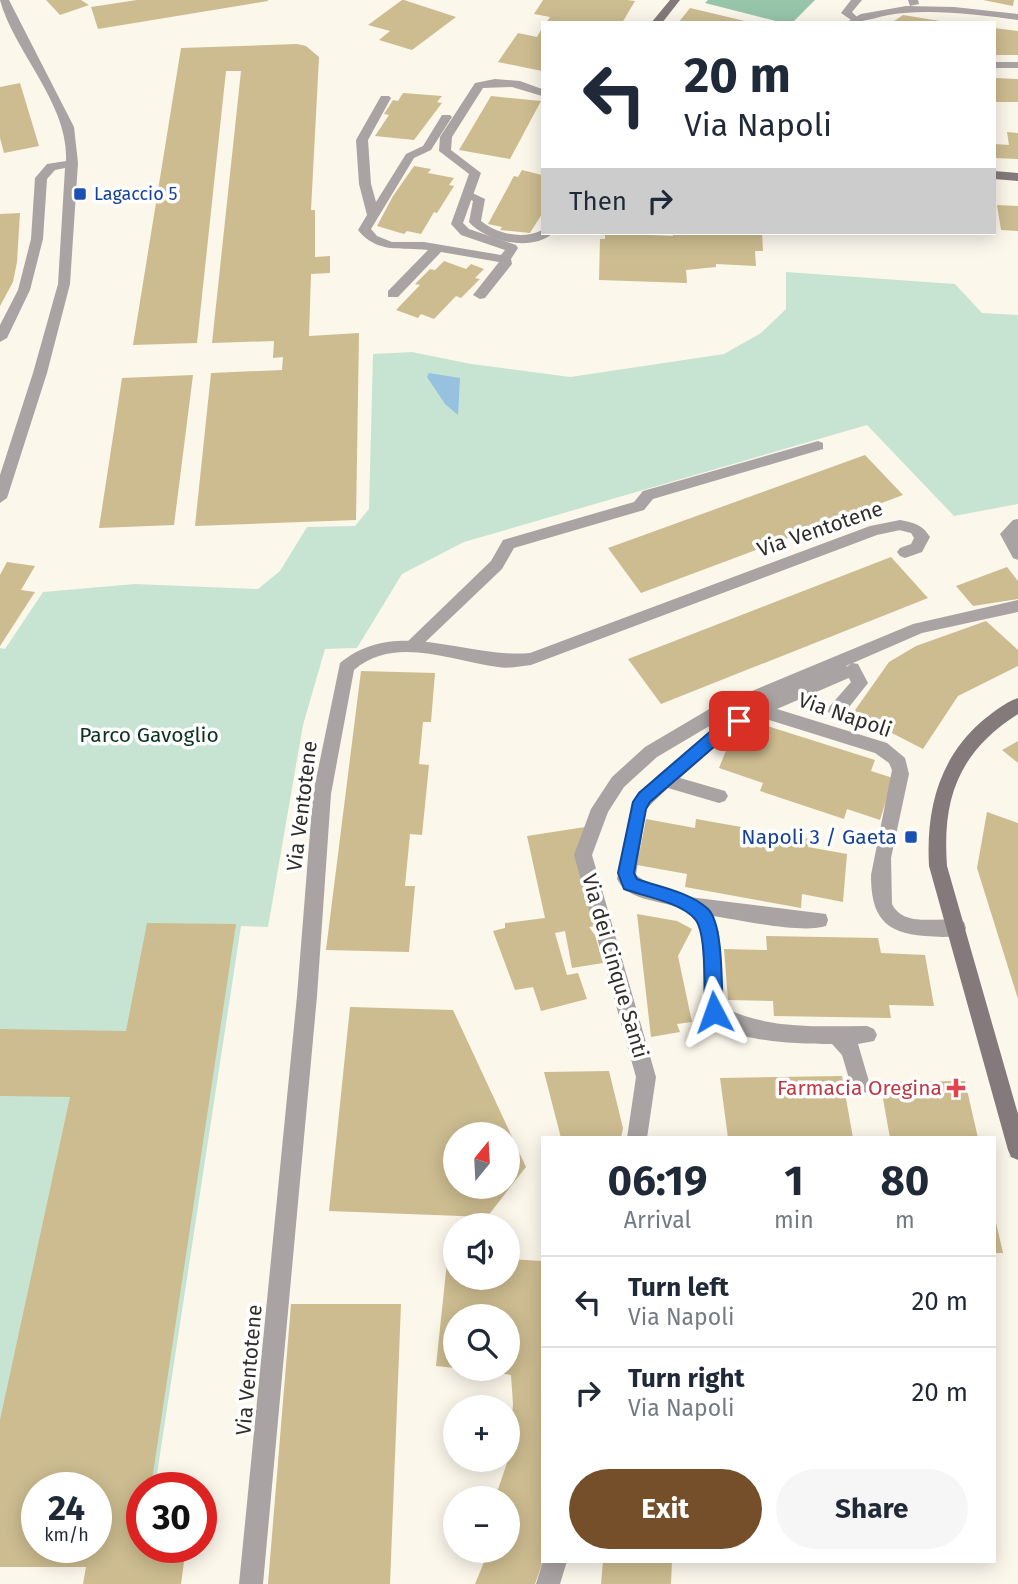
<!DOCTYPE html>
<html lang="en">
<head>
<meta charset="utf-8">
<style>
	body { margin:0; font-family:"Fira Sans",sans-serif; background:#f6f6f7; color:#1f2937; height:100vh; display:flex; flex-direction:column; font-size:26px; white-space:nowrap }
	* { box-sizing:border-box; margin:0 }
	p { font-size:23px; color:#747a83 }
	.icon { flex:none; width:38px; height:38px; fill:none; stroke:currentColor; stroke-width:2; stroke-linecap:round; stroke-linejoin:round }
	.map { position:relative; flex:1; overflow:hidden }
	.panel { position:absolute; left:541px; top:1136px; width:455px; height:427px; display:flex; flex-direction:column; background:#fff; border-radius:0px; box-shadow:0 4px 18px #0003 }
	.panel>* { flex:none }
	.banner { position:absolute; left:541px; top:21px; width:455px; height:214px; border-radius:0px; box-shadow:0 4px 18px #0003; background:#fff; color:#1f2937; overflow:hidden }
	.needle { width:46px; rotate:18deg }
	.buttons { position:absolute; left:443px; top:1122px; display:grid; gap:14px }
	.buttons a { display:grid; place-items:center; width:77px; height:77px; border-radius:50%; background:#fff; box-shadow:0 4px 18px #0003; font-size:35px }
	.speed { position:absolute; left:21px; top:1472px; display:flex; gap:14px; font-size:35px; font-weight:700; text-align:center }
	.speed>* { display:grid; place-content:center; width:91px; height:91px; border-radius:50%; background:#fff; box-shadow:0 4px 18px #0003; line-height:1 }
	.speed small { font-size:18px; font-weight:400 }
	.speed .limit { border:10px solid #d22; background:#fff; color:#111 }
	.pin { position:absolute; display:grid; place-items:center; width:60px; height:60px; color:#fff; margin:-30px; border-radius:14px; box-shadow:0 4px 10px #0006 }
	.me { position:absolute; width:77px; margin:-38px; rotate:356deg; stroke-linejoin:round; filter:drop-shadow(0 0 5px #0008) }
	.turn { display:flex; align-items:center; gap:24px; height:147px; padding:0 28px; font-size:32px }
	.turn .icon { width:91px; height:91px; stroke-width:2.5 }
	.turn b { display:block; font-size:49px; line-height:60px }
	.then { display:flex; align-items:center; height:66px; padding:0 28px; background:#0003; gap:14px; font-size:26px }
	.eta { display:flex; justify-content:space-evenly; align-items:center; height:119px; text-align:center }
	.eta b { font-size:42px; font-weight:700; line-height:49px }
	.cta { display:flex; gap:14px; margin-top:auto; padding:14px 28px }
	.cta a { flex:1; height:80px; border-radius:42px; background:#744f2a; color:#fff; font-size:28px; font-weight:700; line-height:80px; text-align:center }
	.cta a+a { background:#f6f6f7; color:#1f2937 }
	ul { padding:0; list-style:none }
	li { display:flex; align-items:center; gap:21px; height:91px; padding:0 28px; border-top:2px solid #e0e1e3 }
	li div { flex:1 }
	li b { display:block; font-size:26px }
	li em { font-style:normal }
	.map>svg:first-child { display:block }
	.green { fill:#c7e4d3 }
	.forest { fill:#96c5aa }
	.water { fill:#96c2df }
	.building { fill:#cdbc90; fill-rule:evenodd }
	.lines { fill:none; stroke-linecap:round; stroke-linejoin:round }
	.lane { fill:#a9a3a3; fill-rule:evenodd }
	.street { fill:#a9a3a3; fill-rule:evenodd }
	.secondary { fill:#847a7b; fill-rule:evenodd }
	.route { fill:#1a73e8; stroke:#114b97; stroke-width:2 }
	.transit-dot { fill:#1a4fb4; stroke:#fff; stroke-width:2.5 }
	.health-dot { fill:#e0444e; stroke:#fff; stroke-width:2.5 }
	.labels { text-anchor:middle; stroke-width:7; stroke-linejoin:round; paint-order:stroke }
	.far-transit-label { font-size:18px; fill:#164399; stroke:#fff; text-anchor:start }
	.street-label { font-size:21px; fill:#302e2a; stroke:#fff }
	.park-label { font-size:21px; fill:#0c3321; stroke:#fff }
	.transit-label { font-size:21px; fill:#164399; stroke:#fff; text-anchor:end }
	.health-label { font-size:21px; fill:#be3a42; stroke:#fff; text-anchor:end }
</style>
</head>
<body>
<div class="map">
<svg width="1018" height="1584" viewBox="0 0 1018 1584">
	<rect width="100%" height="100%" fill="#fcf7eb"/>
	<path class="green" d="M786,272L955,284L982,313L1018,315V504L954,516L867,425L464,542L402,574L357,648L325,649L303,725L268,927L241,926L155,1487L37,1488L0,1527V648L5,649L43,592L135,584L258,589L280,571L307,527L355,526L369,509L373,354L412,352L471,364L570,377L724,354L761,333L786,309Z"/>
	<path class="forest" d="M708,0H815L792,23H784L705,3Z"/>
	<path class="water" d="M429,373L460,378L458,415L445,404L427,377Z"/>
	<path class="building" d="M46,0H81L89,5L60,15Z
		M137,0H268V1L98,29L91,7Z
		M402,0H404L456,17L412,50L379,40L390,31L368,25Z
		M543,0H627L635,1L622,23H546L550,17L534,14Z
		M983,0H1014L1013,6Z
		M690,8L749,22V23H678Z
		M903,15L940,21V23H891Z
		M542,28V71L498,62L518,33L537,37Z
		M994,28L1018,31V55H994Z
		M297,44L306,46L319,57L311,210H315V257L330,256V273L311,274L309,336L359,333L356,520L195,526L211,373L282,370L283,357L273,358L274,341L212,343L241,71H226L197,343L133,345L181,48Z
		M994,78L1018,79V102H994Z
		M20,83L39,146L4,153L0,138V87Z
		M403,93L442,96L437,102L442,103L414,140L375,136L389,115L384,114L393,100L398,101Z
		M491,96L541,101L510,159L459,150Z
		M1007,132L1018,133V159L994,158V144L1009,145Z
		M414,166L431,169L428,173L454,178L449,185L454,186L437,213L434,212L421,234L407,231L404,234L377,226L393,196Z
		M522,170L542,175V214L530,233L500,230L502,227L488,224L514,176L518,177Z
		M997,205L1018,206V231L1001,230Z
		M20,213L17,262L13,282L0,306V214Z
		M605,233L673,236V233H762L763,251H755L756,266L716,264V267L686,270L687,283L599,280L600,239H605Z
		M444,261L466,269L471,264L484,269L475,278L480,279L461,298L456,296L434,319L421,314L418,318L396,310L420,285L415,284L430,269L435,270Z
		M193,375L174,525L99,528L122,378Z
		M865,455L903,495L641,593L608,548Z
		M891,557L928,598L661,704L628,659Z
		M7,562L35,566L21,590L35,592L0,646V575Z
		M1007,567L1018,581V599L973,606L956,586Z
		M986,621L1018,650V666L958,696L923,749L853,713L889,662L916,646Z
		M361,671L435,673L431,722H423L419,764L429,765L422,835L410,834L405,886H415L409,952L326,950Z
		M764,725L875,760L871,771L893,778L880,820L847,809L844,819L760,791L763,783L719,768L735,728L760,736Z
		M1018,741V763L1002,750Z
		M987,812L1018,823V999L977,868Z
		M646,819L695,828L696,819L809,839L808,847L847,854L843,902L802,894L801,908L685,887L687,874L637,865Z
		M585,827L596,926L589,927L595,935L603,963L572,968L565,931L555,933L567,975L578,973L587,999L541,1011L533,987L515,990L493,931L505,928V923L545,918L527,836Z
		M637,914L677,921L692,929L678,956L692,1022L677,1024L680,1032L651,1037Z
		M147,923L236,924L152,1480L195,1481L194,1488H142V1547H186L181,1584H83L86,1567H0V1420L70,1097L0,1096V1029L126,1031ZM37,1488H96V1547H37Z
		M766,936L878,938L881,953L925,955L934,1006L889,1005L891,1018L774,1016L773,1001L728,1000L724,949L767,950Z
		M350,1007L453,1010L526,1167L487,1217L329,1211ZM455,1134H508V1186H455Z
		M609,1071L623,1128L621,1138H561L544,1072Z
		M842,1076L853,1138H728L720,1078Z
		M965,1081L978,1138H890L880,1082Z
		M994,1218H995L1003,1253H994Z
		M508,1259L542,1261L543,1561L535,1584H475L489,1550H508V1498H495L508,1460L513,1404L511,1375L476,1370L508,1368V1316H455V1368L436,1366L447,1262L455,1261V1278H508Z
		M291,1304H401L390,1584H268Z
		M603,1561H672L671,1584H601Z"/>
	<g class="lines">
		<path class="lane" d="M851,0H862L852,12L859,19L854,22L841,13Z
			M908,0H918L919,4L910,6Z
			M468,191L485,199L481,221C497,234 524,240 542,230V233H553C533,252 486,242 469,222L473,201L462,195Z
			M818,441L823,443V449L653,499L644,510L514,548L502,569L417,650H405L403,646L491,561L503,540L634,502L643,491Z
			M1018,519V560L1013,558L1000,534L1013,520Z
			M900,520C914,523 922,524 930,537L922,552L905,558L900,556L897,552L900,548L911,544L914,538L911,533L895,529L892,525Z
			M852,663L858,664L868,683L842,716H830L828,711L830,706L851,682L844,669Z"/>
		<path class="street" d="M0,0H9L74,127L78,163L70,284L47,373L7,498L0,503V475L33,373L58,284L65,168L55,170L47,179L43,239L30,290L7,338L0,342V325L18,290L31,239L35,178L47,164L66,161C69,104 14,52 0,0Z
			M906,6L954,7L1018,14V20C980,15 942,10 904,13C883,14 865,23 845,23L861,14Z
			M994,62H1018V68H994Z
			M495,79L520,81L542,89V96L512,87L483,88L452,137L451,150L481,173L463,223L469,229L516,245L518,248L511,259L512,264L485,298L480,299L473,295L499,262L441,252L398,297H388V291L428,250C401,247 377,254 358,230L367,215L359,184L356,140L381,96H389L391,98L368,140L371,184L376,202L406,154L423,146L442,115H450L452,117L431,150L414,158L371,229L377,236L392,242H424L501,255L505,250L461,235L451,224L469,174L439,151L440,137L475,83Z
			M900,520L908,525L905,529L877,535L531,665C520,666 509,669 498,667C450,661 395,635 354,670L331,794L317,996L263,1584H239L297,996L313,794L340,663C397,616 466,659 530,653L870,526Z
			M1018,600V612L922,633L846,666L853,672L851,677L777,709L887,743L905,758L909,774L891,858L892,904C905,930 942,914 964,922L966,928L964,934C952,938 938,937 925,936C884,933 871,916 871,875L892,770L889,763L875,753L760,717L723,740L680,778L725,791L728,796L725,801L719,803L668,788L646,809L636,875L649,884L689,897L826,914L828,920L826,926C802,934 740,920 713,916L719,933L723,1007C768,1030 819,1026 867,1026L874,1029L877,1035L874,1041L858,1044L870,1085L867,1092L860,1095L853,1092L842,1055L832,1044C803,1044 718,1043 704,1012C703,995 705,932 697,921C679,896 631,908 617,879L632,802L658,775L711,730L752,706L723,718L657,757L624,787L608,812L592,855L656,1077L647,1138H627L636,1077L574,855L591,809L612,777L645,747L711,708L913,624Z
			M543,1561H567L560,1584H536Z"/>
		<path class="secondary" d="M670,0H680L662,23H651Z
			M994,171L1018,173V181L994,179Z
			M1018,698V714C959,752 942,797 947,866L1018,1114V1160L1011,1157L1008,1150L929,866C926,811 938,760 981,722C992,713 1004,703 1018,698Z"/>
	</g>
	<path class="route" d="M739,715L745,717V725L723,739L650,802L646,809L634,873L637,879C659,887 690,892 708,909C724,925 721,988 723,1012L720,1017L714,1020L708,1017L705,1012C704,992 707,932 695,919C680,902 646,897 624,889L618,873L633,802L639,793L712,730Z"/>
	<g class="transit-dot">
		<rect x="73" y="187" width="14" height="14" rx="3.5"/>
		<rect x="904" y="830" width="14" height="14" rx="3.5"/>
	</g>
	<path class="health-dot" d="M952.5 1077.5h7v7h7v7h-7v7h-7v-7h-7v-7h7z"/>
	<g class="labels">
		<g class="far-transit-label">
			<text x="94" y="200">Lagaccio 5</text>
		</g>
		<g class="street-label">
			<text transform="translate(820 529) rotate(-19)" y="7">Via Ventotene</text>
			<text transform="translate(845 715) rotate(19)" y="7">Via Napoli</text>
			<text transform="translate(302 806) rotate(-83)" y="7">Via Ventotene</text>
			<text transform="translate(615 966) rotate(74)" y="7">Via dei Cinque Santi</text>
			<text transform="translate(249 1370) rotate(-85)" y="7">Via Ventotene</text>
		</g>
		<g class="park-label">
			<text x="149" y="742">Parco Gavoglio</text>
		</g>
		<g class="transit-label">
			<text x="897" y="844">Napoli 3 / Gaeta</text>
		</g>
		<g class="health-label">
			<text x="942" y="1095">Farmacia Oregina</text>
		</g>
	</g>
</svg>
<div class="buttons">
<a><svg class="needle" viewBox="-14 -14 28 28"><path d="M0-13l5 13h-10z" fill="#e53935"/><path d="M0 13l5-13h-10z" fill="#747a83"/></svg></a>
<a><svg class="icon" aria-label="sound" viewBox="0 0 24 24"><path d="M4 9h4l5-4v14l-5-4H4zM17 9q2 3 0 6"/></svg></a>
<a><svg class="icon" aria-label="search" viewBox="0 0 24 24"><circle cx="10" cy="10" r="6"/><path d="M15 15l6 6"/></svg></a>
<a>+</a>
<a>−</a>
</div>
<div class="speed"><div>24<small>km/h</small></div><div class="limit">30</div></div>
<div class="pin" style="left:739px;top:721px;background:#d93025"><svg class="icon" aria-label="arrive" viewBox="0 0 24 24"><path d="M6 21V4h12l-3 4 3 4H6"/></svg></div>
<svg class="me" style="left:714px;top:1012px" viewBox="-20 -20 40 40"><path d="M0-17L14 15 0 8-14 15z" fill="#1a73e8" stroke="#fff" stroke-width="4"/></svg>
<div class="banner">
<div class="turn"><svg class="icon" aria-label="left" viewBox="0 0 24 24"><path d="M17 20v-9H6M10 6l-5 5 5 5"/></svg><div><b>20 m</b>Via Napoli</div></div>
<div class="then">Then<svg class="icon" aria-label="right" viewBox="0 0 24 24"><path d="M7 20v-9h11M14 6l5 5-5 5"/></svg></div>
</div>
<section class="panel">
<div class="eta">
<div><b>06:19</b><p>Arrival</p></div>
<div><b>1</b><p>min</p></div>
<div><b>80</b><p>m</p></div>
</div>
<ul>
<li><svg class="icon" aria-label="left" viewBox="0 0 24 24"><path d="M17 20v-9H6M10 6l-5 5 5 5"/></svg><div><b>Turn left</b><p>Via Napoli</p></div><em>20 m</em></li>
<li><svg class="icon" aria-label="right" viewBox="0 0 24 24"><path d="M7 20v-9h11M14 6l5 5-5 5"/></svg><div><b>Turn right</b><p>Via Napoli</p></div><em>20 m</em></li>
</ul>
<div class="cta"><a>Exit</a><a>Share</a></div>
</section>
</div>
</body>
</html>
